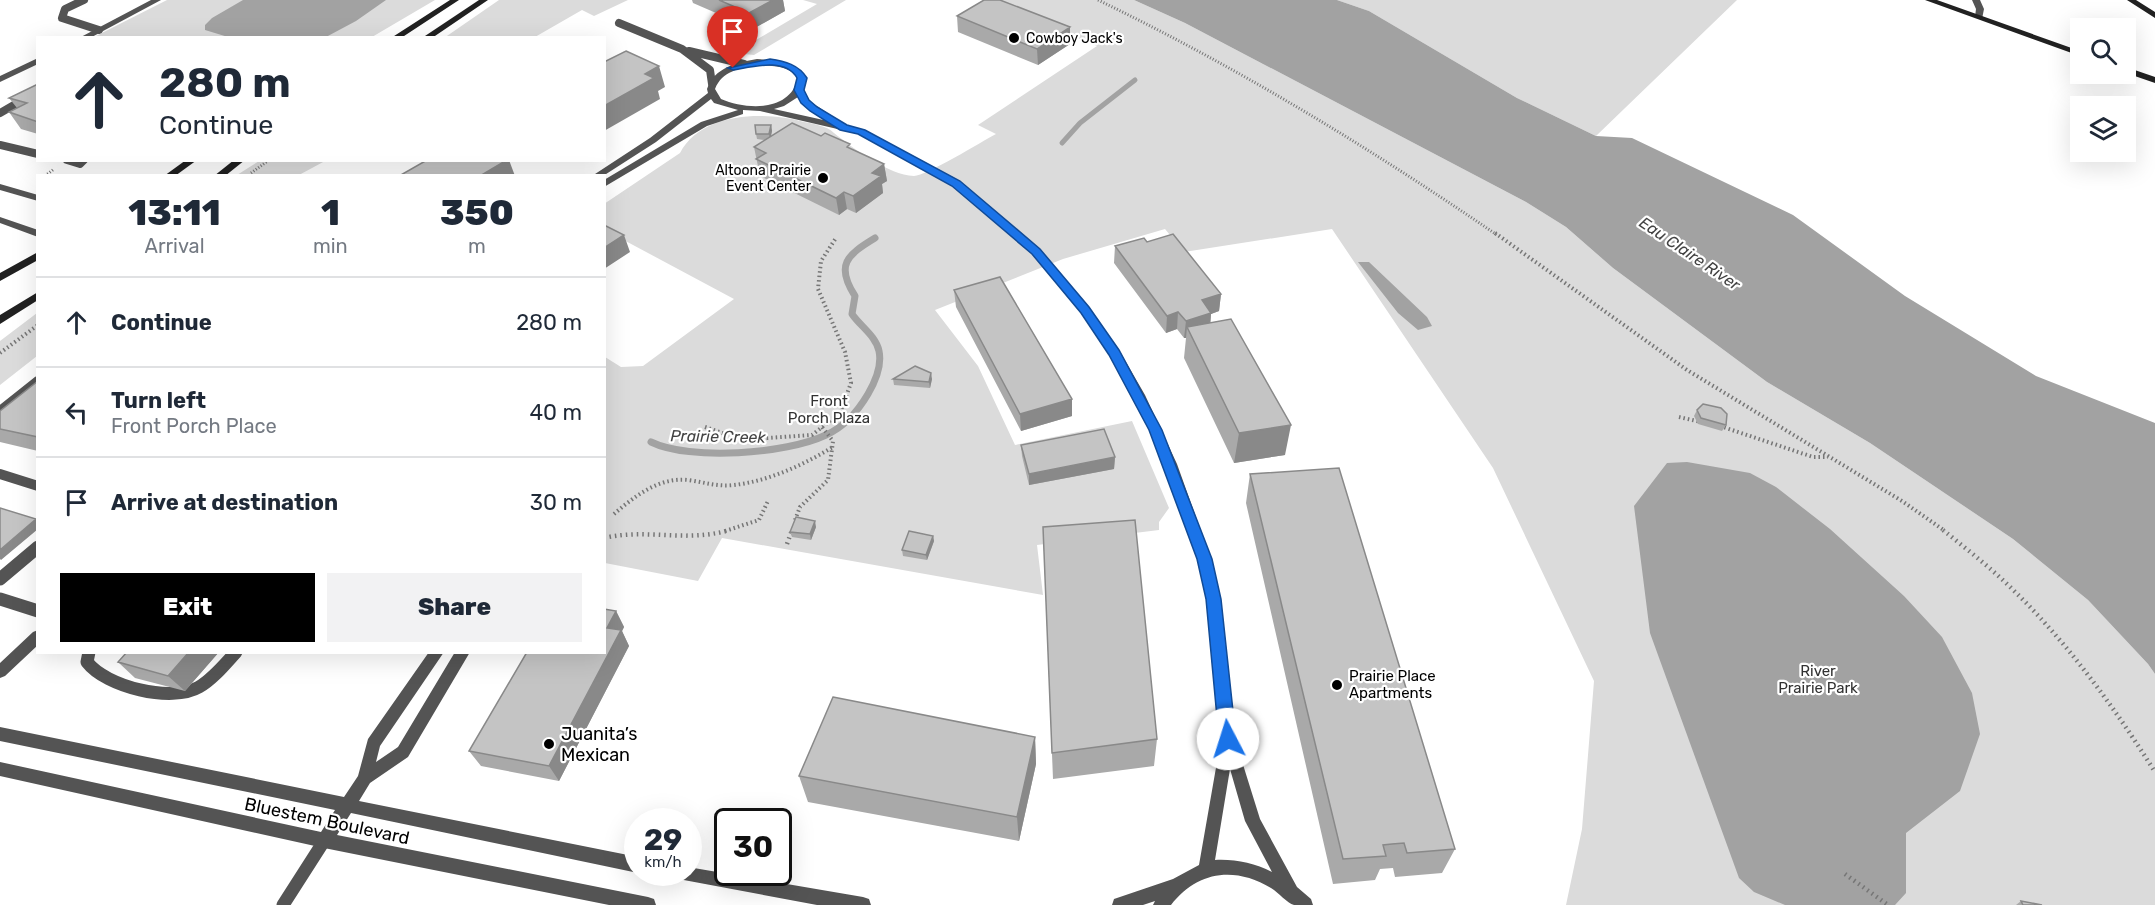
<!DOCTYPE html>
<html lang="en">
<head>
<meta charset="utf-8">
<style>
	body { margin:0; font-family:Rubik,sans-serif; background:#f2f2f3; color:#1f2937; height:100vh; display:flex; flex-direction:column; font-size:22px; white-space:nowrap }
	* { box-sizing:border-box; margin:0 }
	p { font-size:20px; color:#747a83 }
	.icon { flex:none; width:33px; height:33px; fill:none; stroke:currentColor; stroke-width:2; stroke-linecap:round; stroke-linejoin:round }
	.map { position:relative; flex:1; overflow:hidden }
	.side { position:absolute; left:36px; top:174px; width:570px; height:480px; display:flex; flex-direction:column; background:#fff; border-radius:0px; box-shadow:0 6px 24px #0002 }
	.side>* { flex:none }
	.hud { position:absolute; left:36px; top:36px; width:570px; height:126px; border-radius:0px; box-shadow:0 6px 24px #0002; background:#fff; color:#1f2937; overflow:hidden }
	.tools { position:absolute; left:2070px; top:18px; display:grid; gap:12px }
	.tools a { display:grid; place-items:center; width:66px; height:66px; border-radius:0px; background:#fff; box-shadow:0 6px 24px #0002; font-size:30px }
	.speed { position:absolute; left:624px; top:808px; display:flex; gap:12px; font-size:30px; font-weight:700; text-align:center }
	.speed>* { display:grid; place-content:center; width:78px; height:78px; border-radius:50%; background:#fff; box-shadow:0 6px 24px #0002; line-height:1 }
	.speed small { font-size:15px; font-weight:400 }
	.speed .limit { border:3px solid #111; border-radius:9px; background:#fff; color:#111 }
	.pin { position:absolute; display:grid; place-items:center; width:51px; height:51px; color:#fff; margin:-62px -26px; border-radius:50% 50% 50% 0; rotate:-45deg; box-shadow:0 0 6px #0007 }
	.pin .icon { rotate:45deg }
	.me { position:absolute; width:66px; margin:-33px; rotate:355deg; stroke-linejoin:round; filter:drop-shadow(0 0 4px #0008) }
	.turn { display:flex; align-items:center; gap:21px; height:126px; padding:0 24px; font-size:27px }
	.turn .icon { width:78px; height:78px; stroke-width:2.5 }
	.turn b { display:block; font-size:42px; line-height:51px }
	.eta { display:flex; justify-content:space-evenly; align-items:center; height:102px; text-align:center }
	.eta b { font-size:36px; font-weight:800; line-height:42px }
	.action { display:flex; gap:12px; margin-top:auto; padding:12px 24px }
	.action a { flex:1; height:69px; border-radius:0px; background:#000; color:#fff; font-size:24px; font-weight:800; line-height:69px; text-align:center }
	.action a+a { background:#f2f2f3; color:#1f2937 }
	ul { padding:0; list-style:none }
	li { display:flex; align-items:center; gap:18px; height:90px; padding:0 24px; border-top:2px solid #e0e1e3 }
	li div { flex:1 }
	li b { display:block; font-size:22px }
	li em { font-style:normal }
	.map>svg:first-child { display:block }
	.green { fill:#dbdbdb }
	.water { fill:#a2a2a2 }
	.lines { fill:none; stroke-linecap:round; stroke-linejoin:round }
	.stream-far1 { stroke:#a2a2a2; stroke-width:5 }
	.stream { stroke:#a2a2a2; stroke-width:7 }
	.path-far2 { stroke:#767676; stroke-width:3; stroke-dasharray:1 2; stroke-linecap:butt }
	.path-far1 { stroke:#767676; stroke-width:4; stroke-dasharray:1.5 3; stroke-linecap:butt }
	.path { stroke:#767676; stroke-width:4.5; stroke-dasharray:1.5 4; stroke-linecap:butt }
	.lane-far2 { stroke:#545454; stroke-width:8 }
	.lane-far1 { stroke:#545454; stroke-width:10 }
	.lane { stroke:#545454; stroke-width:13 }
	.street { fill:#545454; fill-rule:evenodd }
	.secondary { fill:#212121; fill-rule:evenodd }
	.wall { fill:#a9a9a9 }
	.shaded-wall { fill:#898989 }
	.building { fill:#c4c4c4; stroke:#898989; stroke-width:1.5 }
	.route { fill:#1a73e8; stroke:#114b97; stroke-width:1.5 }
	.poi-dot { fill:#000; stroke:#fff; stroke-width:2 }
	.labels { text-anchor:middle; stroke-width:4.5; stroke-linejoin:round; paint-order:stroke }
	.far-poi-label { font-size:14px; fill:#000; stroke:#fff; text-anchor:start }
	.park-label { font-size:15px; fill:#323232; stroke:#fff }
	.poi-label { font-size:15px; fill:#000; stroke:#fff; text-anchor:start }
	.water-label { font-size:16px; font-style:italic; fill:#434343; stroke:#fff }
	.near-poi-label { font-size:18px; fill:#000; stroke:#fff; text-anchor:start }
	.near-street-label { font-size:18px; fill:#000; stroke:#fff }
</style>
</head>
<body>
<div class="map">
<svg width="2155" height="905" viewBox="0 0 2155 905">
	<rect width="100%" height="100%" fill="#fff"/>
	<path class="green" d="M167,0H435L372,37H94Z
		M499,0H628L594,16L582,10L535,37L444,38Z
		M803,0H846L754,55L734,53L817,4Z
		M985,0H1134L1185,23L1526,202L1566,227L1613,268L1767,382L1870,443L2013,539L2088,600L2148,664L2155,674V905H1566L1582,829L1594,681L1493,468L1332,229L1184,252L1165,229L1063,259L935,310L978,366L1015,445L1132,421L1169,508L1159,522V530L1037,545L1043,595L722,538L698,581L605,563V357L621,367L643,366L734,299L605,230L604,204L680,153C702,112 764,111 804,122C814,124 827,126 834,133C853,148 888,175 914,176C926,176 981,142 996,134L978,125L1097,46Z
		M1337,0H1737L1596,136L1517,98L1369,11Z
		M259,161V160L325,161L299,175H237Z
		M37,313V356L0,385V341Z"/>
	<path class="water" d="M243,0H386L356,21L326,37H228L205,30V25L212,18Z
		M1134,0H1337L1369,11L1517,98L1596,136L1632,138L1793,215L1905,296L2036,376L2155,423V674L2148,664L2088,600L2013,539L1870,443L1767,382L1613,268L1566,227L1526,202L1185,23Z
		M1358,262H1369L1427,317L1432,326L1418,330L1398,313Z
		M1687,462L1750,473L1776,487L1830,529L1904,596L1942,637L1972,693L1980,734L1960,791L1906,833V893L1895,905H1785L1754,892L1739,878L1650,633L1634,506L1667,463Z"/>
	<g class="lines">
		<path class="stream-far1" d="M1062,143L1080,123L1135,80"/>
		<path class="stream" d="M651,442C690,461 786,454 826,435C844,427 858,411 868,394C875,382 882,365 879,351C876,336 860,326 852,314L855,296C835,265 847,255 875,238"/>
		<path class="path-far2" d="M1098,0C1237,67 1370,148 1497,235
			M251,173L269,160
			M45,176L54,169"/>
		<path class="path-far1" d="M1495,233L1687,370L1902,501L1945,531
			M0,353L38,325
			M1679,417L1701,422
			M1720,426L1813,457H1828
			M705,427L722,433L767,438L812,435L840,413L851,383L845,352L818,289L821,261L836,238
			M614,514C635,496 659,477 688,480C704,482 717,487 734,485C769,481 803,465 833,447
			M795,520L800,507L828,480L833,441L822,427
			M725,531L759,520L768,501"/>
		<path class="path" d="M1943,530C1964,547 1986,564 2006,583C2064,638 2113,705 2155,772
			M604,538C647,528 685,543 730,530
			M787,544L792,530
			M1845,874L1888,905"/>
		<path class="lane-far2" d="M84,0L65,9L62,18L99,30
			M619,23L682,49L710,70L712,84
			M689,51L744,64
			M0,113L38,91
			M0,145L38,154
			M67,160L80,164L84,160"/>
		<path class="lane-far1" d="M0,411L38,381
			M0,474L38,486"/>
		<path class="lane" d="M0,579L38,547
			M0,599L38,611
			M89,652L87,662C106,687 172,703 199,687C213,679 225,664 236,652
			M283,905L324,841"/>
		<path class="street" d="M151,0H161L90,38H79Z
			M1972,0H1980L1984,9L1982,19L1975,17L1976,9Z
			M38,58V64L0,82V76Z
			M757,59C776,61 795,61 806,78L804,90L808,100L838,120V124L865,130L959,181L1040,250L1089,307L1119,350L1145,395L1177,464L1211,559L1220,599L1235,739L1260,819L1297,887L1311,899L1313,905C1308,905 1299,905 1294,905C1287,903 1279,893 1271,888C1235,866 1197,871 1171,905H1153L1155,901L1143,905H1112L1114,899L1173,879L1199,865L1221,739L1206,599L1199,559L1165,464L1133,395L1111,355L1081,313L1032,254L953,185L859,134L760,111L743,110V114L707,126L604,187V180L701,122L738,110L714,103L711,99L656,142L603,176H592L650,138L708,93L707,89C715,67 736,63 757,59ZM757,65C772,66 788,65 798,78C790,112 747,110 721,99L715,89C722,71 740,68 757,65ZM798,97L801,103L828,121L774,109L784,106ZM1230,769L1245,821L1272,872C1254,863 1235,859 1215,860Z
			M0,184L38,195V201L0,190Z
			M0,217L38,230V237L0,223Z
			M38,630V645L5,676L0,678V663L33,632Z
			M429,652H444L380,746L376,762L398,747L455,652H470L408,757L370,783L359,801L638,857V873L351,813L337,835L648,897L654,899L656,905H609L324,848L0,776V762L321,832L335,810L0,741V727L344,797L358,776L368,739Z
			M688,867L863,897L869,899L871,905H817L673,878L671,873H688Z"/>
		<path class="secondary" d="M450,0H459L401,38H391Z
			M479,0H488L432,38H422Z
			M1925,0H1937L2080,51V56Z
			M2127,0H2136L2155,12V18Z
			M2126,67L2155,77V83L2126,73Z
			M186,160H197L175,176H164Z
			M234,160H245L225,176H214Z
			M38,252V260L0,281V273Z
			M38,292V300L0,324V315Z"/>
	</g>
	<path class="wall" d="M692,0H783L785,11L753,29L693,3Z
		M957,16L1070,27V44L1038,65L958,32Z
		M38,84V134L21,129L9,112L17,108L9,98Z
		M771,125L772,131L771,136L851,149L884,164L887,181L882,184L883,193L856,213L847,209L839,215L760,176L754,147L765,140L757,139L756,134Z
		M1147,242L1221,294L1219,311L1211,314L1210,323L1285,455L1234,463L1184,358L1186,338H1184L1177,329L1166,333L1114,263L1115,246Z
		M954,290L1072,399V416L1021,431L956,307Z
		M893,379H932L930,388L894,385Z
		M38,381V451L0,442V411Z
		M1697,410L1726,425L1722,431L1698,424L1694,416Z
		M1021,445L1115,457L1114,469L1029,485L1022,456Z
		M1250,474L1455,849L1442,873L1395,877L1393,868L1380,869L1375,880L1333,884L1246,503Z
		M816,527L811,540L792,537L790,532Z
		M1043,527L1157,739L1154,766L1053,779Z
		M933,536L934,541L927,560L903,556L902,550Z
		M616,611L624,627L622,631L629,646L559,781L481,766L469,751Z
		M127,652H219L185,691L135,678L118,662Z
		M1035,737L1036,764L1019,841L808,802L799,776Z
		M2021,901L2042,905H2016Z"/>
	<path class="shaded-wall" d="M773,0H783L785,11L753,29L749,13Z
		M1070,27V44L1038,65L1037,49Z
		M659,66L665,87L658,91L660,99L604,131V106L645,74Z
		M771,125L772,131L770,140L769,134Z
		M507,160H509L515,176H480Z
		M884,164L887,181L882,184L883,193L856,213L853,196L872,173Z
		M844,192L847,209L839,215L836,198Z
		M624,235L630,252L604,269V248Z
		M1221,294L1219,311L1211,314L1210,330L1187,327L1186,338H1184L1186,321L1202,300Z
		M1178,312L1177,329L1166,333L1167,316Z
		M931,373L932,379L930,388L929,382Z
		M1072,399V416L1021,431L1020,414Z
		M1291,425L1285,455L1234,463L1239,433Z
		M1115,457L1114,469L1029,485V474Z
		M36,519L38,521V529L1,560L0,559V550Z
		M815,521L816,527L811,540L810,534Z
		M933,536L934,541L927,560L926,555Z
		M616,611L624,627L622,631L629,646L559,781L549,766L607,628Z
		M189,652H219L185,691L168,676Z
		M1035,737L1036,764L1019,841L1017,817Z"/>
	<path class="building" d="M719,0H773L749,13Z
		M984,0H1000L1070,27L1037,49L957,16Z
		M626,51L659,66L645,74L654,78L604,106V62Z
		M38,84V122L9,112L27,103L9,98Z
		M792,123L821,136L825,133L850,144L847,147L884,164L872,173L881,176L853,196L844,192L836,198L756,159L766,153L754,147Z
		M755,125H771L769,134H756Z
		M427,160H507L480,176H399Z
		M604,225L624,235L604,248Z
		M1173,234L1221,294L1202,300L1211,313L1186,321L1178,312L1167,316L1115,246L1144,238L1147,242Z
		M1000,277L1072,399L1020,414L954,290Z
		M1231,319L1291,425L1239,433L1187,327Z
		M915,366L931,373L929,382L893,379Z
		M38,381V437L0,429V411Z
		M1703,404L1721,408L1727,414L1726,425L1701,418L1697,410Z
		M1104,429L1115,457L1029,474L1021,445Z
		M1339,468L1455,849L1407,853L1404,843L1392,844L1383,845L1386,856L1343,859L1250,474Z
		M0,508L36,519L0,550Z
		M796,517L815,521L810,534L790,532Z
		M1135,520L1157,739L1052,753L1043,527Z
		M909,531L933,536L926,555L902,550Z
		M604,609L616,611L607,628L621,630L549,766L469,751L527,652H604Z
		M127,652H189L168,676L118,662Z
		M833,697L1035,737L1017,817L799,776Z
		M2021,901L2042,905H2023Z"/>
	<path class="route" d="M770,59C785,61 799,65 807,78L804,90L809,100L817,107L847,125L865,130L960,181L1040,249L1089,307L1119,350L1162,430L1212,559L1221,599L1236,739L1233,745L1228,747L1222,745L1219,739L1206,599L1197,559L1149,430L1109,355L1081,313L1032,254L952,186L858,134L840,130L810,111L801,103L794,90L797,78C785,57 752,67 733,70L728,68Z"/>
	<g class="poi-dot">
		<circle cx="1014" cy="38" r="6"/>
		<circle cx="823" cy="178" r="6"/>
		<circle cx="1337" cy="685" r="6"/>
		<circle cx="549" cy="744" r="6"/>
	</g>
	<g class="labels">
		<g class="far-poi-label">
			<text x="1026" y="43">Cowboy Jack's</text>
			<text x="811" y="175" text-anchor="end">Altoona Prairie<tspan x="811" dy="16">Event Center</tspan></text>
		</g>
		<g class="park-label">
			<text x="829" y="406">Front<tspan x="829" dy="17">Porch Plaza</tspan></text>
			<text x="1818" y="676">River<tspan x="1818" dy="17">Prairie Park</tspan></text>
		</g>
		<g class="poi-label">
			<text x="1349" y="681">Prairie Place<tspan x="1349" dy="17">Apartments</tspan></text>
		</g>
		<g class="water-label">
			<text transform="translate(1690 253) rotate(34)" y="6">Eau Claire River</text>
			<text transform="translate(718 436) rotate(1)" y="6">Prairie Creek</text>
		</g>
		<g class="near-poi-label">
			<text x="561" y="740">Juanita’s<tspan x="561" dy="21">Mexican</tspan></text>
		</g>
		<g class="near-street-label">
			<text transform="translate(327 821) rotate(12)" y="6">Bluestem Boulevard</text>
		</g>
	</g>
</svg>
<div class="tools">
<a><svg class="icon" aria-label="search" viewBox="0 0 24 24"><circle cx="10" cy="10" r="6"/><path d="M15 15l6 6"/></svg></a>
<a><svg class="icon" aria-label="layers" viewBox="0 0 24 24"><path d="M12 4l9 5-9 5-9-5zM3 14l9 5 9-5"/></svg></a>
</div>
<div class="speed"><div>29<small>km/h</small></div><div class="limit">30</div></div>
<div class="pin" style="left:733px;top:68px;background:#d93025"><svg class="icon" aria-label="arrive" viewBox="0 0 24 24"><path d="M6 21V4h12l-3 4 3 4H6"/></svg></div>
<svg class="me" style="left:1228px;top:739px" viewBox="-20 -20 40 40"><circle r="19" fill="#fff"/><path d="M0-13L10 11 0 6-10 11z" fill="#1a73e8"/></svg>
<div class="hud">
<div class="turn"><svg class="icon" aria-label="ahead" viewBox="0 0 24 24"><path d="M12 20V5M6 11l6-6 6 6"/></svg><div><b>280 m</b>Continue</div></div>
</div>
<section class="side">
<div class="eta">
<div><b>13:11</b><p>Arrival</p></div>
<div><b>1</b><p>min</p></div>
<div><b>350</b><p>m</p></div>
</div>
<ul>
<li><svg class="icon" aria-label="ahead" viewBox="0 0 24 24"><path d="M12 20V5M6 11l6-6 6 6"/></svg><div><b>Continue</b></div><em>280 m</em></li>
<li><svg class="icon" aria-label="left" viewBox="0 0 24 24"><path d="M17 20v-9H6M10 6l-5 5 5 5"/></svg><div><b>Turn left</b><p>Front Porch Place</p></div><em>40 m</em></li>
<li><svg class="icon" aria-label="arrive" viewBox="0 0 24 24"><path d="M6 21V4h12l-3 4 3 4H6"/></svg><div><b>Arrive at destination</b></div><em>30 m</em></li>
</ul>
<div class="action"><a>Exit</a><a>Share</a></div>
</section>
</div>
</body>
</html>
